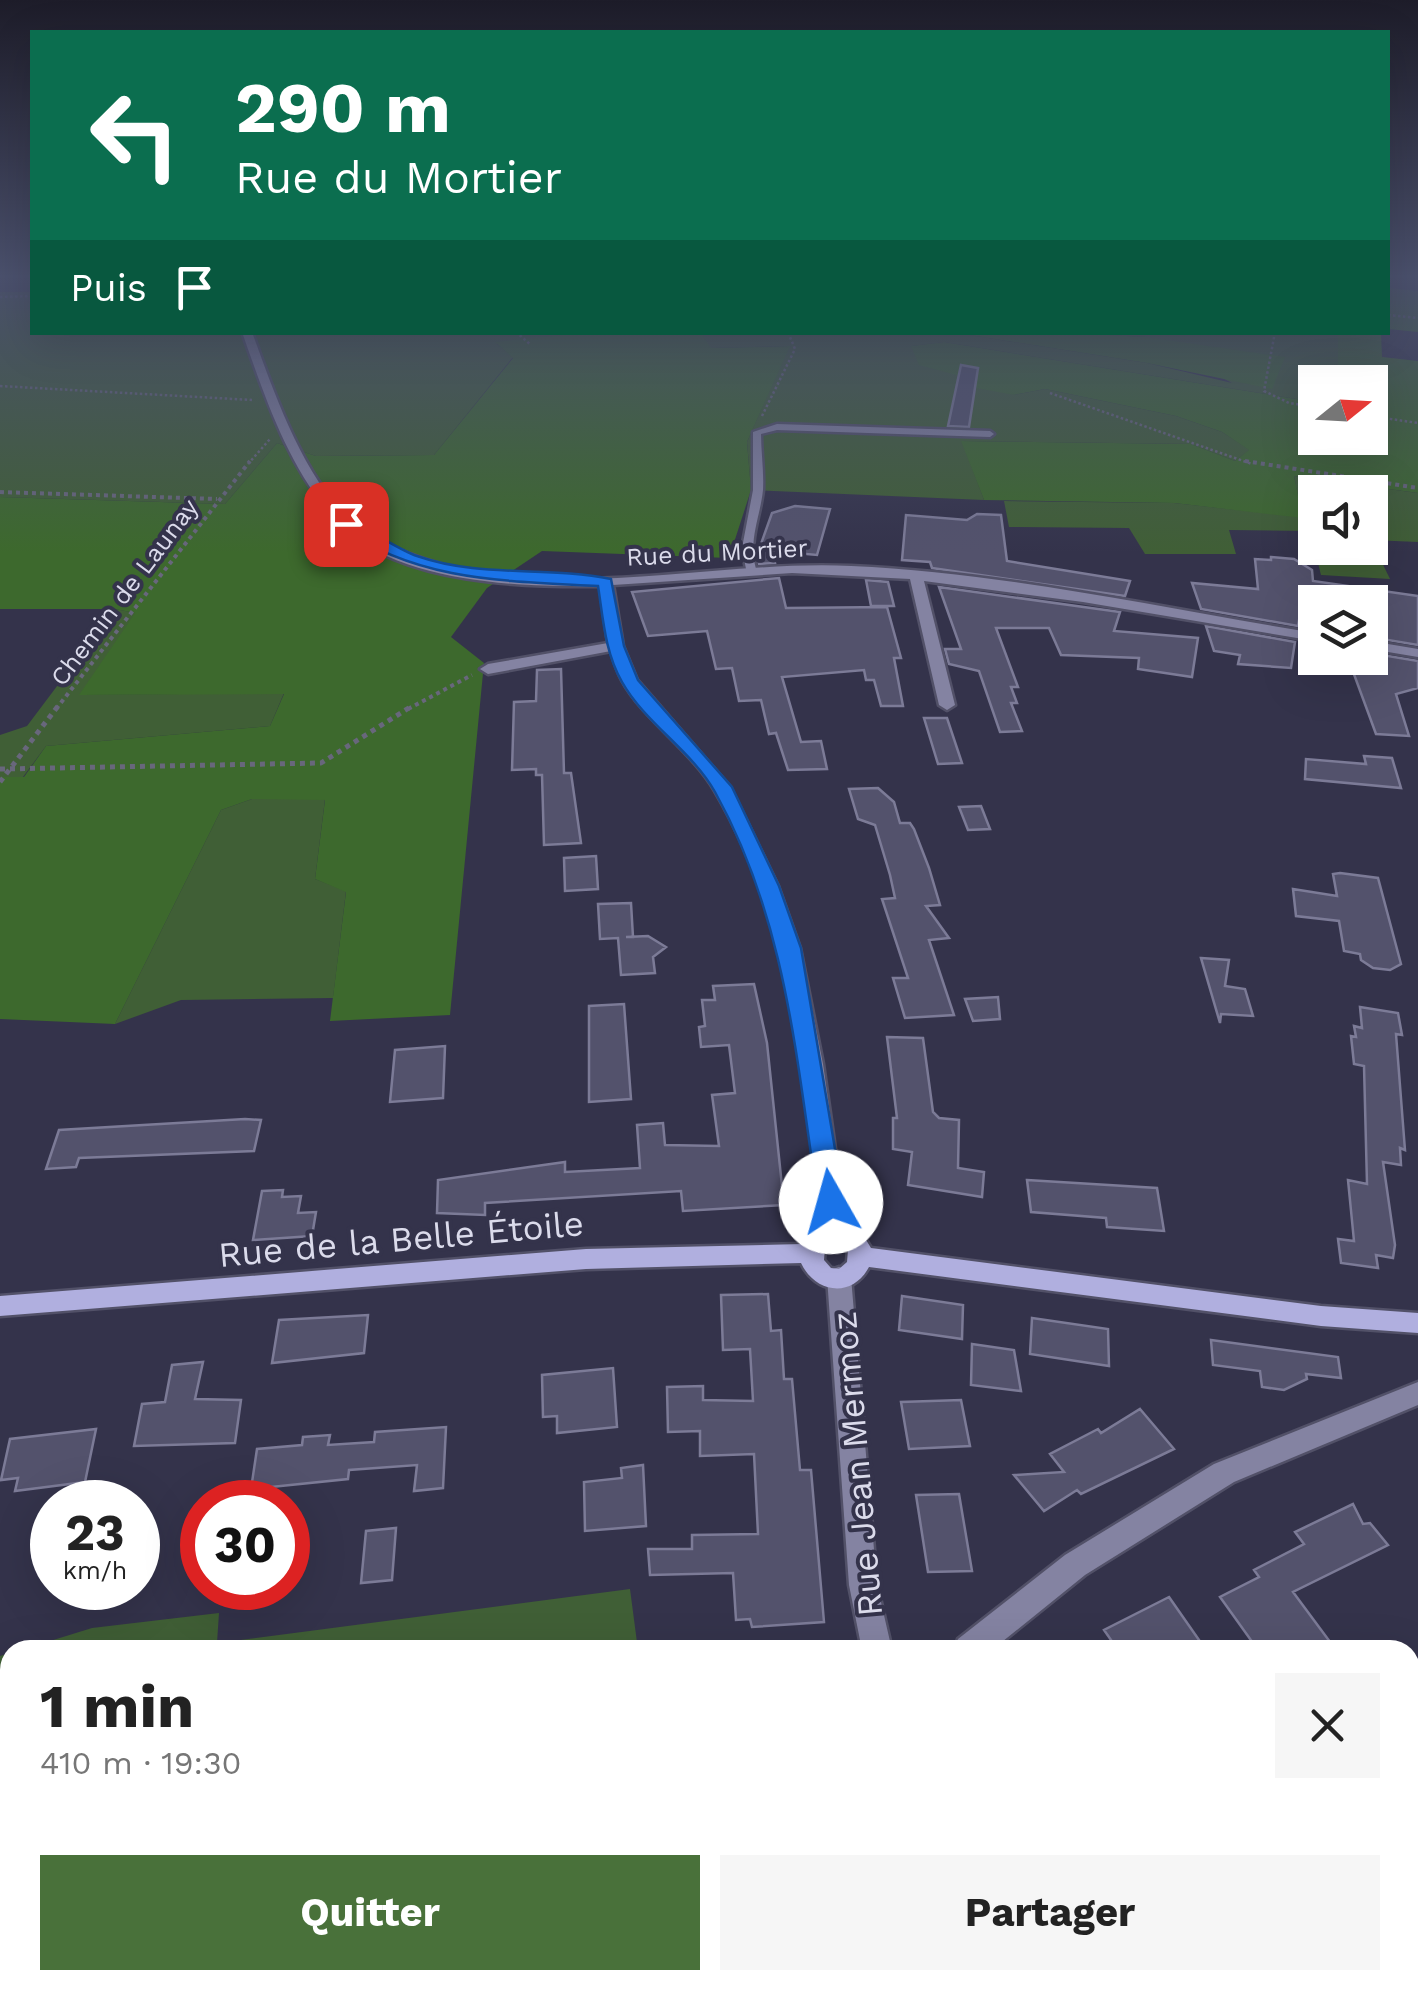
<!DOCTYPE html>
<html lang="fr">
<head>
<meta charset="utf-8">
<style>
	body { margin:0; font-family:"Work Sans",sans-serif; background:#f6f6f6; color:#222; height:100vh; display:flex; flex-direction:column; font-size:38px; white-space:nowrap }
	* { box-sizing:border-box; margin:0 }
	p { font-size:32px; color:#767676 }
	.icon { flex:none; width:55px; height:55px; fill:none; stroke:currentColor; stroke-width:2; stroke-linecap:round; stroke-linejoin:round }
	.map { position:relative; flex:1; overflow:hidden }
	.details { position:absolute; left:0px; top:1640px; width:1420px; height:350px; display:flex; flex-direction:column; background:#fff; border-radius:30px 30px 0 0; box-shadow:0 10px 40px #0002 }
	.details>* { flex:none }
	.guide { position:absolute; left:30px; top:30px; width:1360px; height:305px; border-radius:0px; box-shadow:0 10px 40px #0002; background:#0b6e4f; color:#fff; overflow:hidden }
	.needle { width:65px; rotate:72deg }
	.tools { position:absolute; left:1298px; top:365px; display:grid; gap:20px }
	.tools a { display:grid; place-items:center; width:90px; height:90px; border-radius:0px; background:#fff; box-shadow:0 10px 40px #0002; font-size:50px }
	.speed { position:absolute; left:30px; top:1480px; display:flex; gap:20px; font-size:50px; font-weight:700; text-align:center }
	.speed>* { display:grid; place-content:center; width:130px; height:130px; border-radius:50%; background:#fff; box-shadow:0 10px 40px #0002; line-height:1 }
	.speed small { font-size:25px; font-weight:400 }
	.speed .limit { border:15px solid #d22; background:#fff; color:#111 }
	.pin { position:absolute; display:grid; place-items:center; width:85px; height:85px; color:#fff; margin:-42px; border-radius:20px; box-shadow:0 5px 15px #0006 }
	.me { position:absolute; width:110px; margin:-55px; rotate:353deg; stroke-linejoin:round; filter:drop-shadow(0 0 8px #0008) }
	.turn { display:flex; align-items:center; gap:35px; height:210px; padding:0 40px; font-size:45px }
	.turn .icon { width:130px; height:130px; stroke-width:2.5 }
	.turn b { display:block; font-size:70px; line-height:85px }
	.then { display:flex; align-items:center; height:95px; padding:0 40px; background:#0003; gap:20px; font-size:38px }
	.round { display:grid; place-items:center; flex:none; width:105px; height:105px; border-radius:0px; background:#f6f6f6 }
	.overview { display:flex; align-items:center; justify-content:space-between; height:170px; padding:0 40px }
	h1 { font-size:60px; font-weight:700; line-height:75px }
	.button { display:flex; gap:20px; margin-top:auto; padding:20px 40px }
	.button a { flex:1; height:115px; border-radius:0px; background:#49713a; color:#fff; font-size:40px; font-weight:700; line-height:115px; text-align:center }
	.button a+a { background:#f6f6f6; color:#222 }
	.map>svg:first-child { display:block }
	.green { fill:#405f36; fill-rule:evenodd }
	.forest { fill:#3d692d }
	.building { fill:#53526c; stroke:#7c7b97; stroke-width:2.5 }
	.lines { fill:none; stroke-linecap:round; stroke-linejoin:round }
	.lane-casing { stroke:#525168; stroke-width:5 }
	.street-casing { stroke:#525168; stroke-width:5 }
	.secondary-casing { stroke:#525168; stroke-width:5 }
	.path-far3 { stroke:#68677c; stroke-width:2.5; stroke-dasharray:2.5 2.5; stroke-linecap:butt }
	.path-far2 { stroke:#68677c; stroke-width:4; stroke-dasharray:4 4; stroke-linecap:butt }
	.path-far1 { stroke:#68677c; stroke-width:5; stroke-dasharray:5 5; stroke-linecap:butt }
	.path { stroke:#68677c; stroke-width:8; stroke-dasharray:8 8; stroke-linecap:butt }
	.lane { fill:#8483a2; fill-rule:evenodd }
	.street { fill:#8483a2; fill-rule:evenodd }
	.secondary { fill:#b0afdf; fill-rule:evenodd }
	.route { fill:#1a73e8; stroke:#114b97; stroke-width:2.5 }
	.labels { text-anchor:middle; stroke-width:8; stroke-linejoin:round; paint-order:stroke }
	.far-street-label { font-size:25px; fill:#dbdbeb; stroke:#34334b }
	.near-street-label { font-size:35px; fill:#dbdbeb; stroke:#34334b }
</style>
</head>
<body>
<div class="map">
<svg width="1418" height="1990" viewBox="0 0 1418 1990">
	<rect width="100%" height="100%" fill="#34334b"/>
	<path class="green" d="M0,292H32V332L594,334L497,344L513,357L434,455L316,456L277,443L225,504L0,497Z
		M700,333H957L1147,363L1232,383L1145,337L1053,333H1338V382H1315V402L944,342L912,346L965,377L1014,395L1045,389L1176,416L1222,432L1250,450L1235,461L1191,444L962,441L984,500L751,490L747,442L789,346L710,348Z
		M1294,476L1418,493V542L1371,540L1390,579L1321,575L1310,531L1229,530L1236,554H1145L1129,528L1009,527L1004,501L1174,503L1302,517ZM1315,492H1370V548H1315Z
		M115,609L136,613L80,695L284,693L270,726L46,746L23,777H0V735L27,726Z
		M252,799H325L315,879L346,891L333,998L181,1000L115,1024L221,810Z
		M630,1589L638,1650H21L92,1628L219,1613L217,1643Z
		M10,1653V1927L0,1920V1656Z
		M25,1980H211L189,1990H24Z
		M414,1980H536L529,1990H414Z"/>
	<path class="forest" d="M1388,288L1418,291V332L1388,329Z
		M593,332H700L711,348L790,346L747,442L751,490L729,558L542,551L487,588L451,637L484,663L450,1015L330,1021L346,892L315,879L325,800L252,799L221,810L115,1024L0,1019V777H24L46,746L270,726L284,694L79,695L135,613L115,609H0V497L225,504L277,443L316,456L434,455L513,358L495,342Z
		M1052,332L1145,337L1285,357L1272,389L1147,363L957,333Z
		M1338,333H1381L1382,357L1418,361V493L1294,476L1303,518L1174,503L984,500L961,441L1191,444L1235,461L1249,450L1222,432L1176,416L1045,389L1014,395L966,386L964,377L919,365L911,346L944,342L1315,402V438H1370V382H1338Z
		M211,1980H414V1990H189Z
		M536,1980H814L809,1990H529Z"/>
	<path class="building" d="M961,365L978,368L969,427L948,426Z
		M795,506L830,509L817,555L772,551L775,563L759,564L757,555L772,513Z
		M977,514L1001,515L1007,561L1130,581L1125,596L932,568L930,562L902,560L906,515L967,520Z
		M1271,557L1294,559L1312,570L1313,581L1418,596V645L1370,637V602H1315V612L1301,609L1298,626L1201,609L1192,583L1258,589L1255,559L1271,560Z
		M779,578L786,608L887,607L901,658H894L903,706H881L874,680H866L864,670L782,677L801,742L821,741L827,769L788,770L776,733L769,734L761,700L739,701L732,668L716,669L707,631L648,636L632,592Z
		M866,580L888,582L894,606H871Z
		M939,587L1120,612L1114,631L1198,638L1192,677L1138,669L1139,658L1061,655L1049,628H996L1018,687H1011L1017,703H1011L1022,731L1000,732L979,671L949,664L945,649H961Z
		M1206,626L1295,642L1291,668L1238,664L1240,655L1214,651Z
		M1370,653L1418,661V688L1396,694L1409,736L1376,734L1348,658H1370Z
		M561,669L564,773H571L581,843L544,845L542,775H536V769L512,770L514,702L536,701L537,670Z
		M924,718H947L962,763L938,764Z
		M1364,756L1392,758L1401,788L1305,779L1306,759L1366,764Z
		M878,788L894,802L900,823H910L914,829L929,868L940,905L926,906L949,938L929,940L954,1015L905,1018L893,978H908L882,899L895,898L890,875L875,825L858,819L849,789Z
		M981,806L990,829L968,830L959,807Z
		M596,856L598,889L565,891L564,858Z
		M1340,873L1378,878L1401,964L1390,970L1373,968L1361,960L1360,954L1344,951L1339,921L1296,916L1293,889L1337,896L1333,874Z
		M631,903L633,937H626L648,936L666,947L653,957L655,973L621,975L618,938L600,939L598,904Z
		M1201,958L1229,960L1225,986L1245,989L1253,1016L1221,1014L1220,1023Z
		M754,984L767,1043L784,1205L683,1211L681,1191L485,1203V1215L437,1213L438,1180L565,1162V1172L640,1168L637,1125L663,1123L665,1145L719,1146L712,1095L735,1093L729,1045L701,1047L699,1027L705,1026L702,1000H715L713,986Z
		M998,997L1000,1019L973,1021L965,999Z
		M624,1004L631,1099L589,1102V1006Z
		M1360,1007L1398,1013L1402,1035L1396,1034L1405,1150L1400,1148L1401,1165L1383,1162L1395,1245L1393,1258L1376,1255L1378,1268L1341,1263L1338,1239L1354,1241L1348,1180L1367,1184L1364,1066L1354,1064L1351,1036L1356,1037L1354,1026L1362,1028Z
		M887,1037L923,1038L933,1112L939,1118L959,1120L958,1168L984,1172L982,1197L908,1185L912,1152L893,1149V1118H897Z
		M445,1046L443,1098L390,1102L395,1050Z
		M245,1119L261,1120L254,1151L79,1158L76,1167L46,1169L59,1130Z
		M1027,1180L1157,1188L1164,1231L1107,1227L1106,1218L1031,1212Z
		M283,1190L282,1197L301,1196L298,1213L316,1212L312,1236L253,1240L262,1191Z
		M768,1294L771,1331L781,1330L784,1379H792L800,1470H811L824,1622L752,1627L750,1619L736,1620L733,1573L650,1575L648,1549H692V1535L758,1534L754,1454L700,1456V1431L668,1432L667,1387L703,1386V1400L753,1401L750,1349L723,1350L721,1295Z
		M902,1296L963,1305L962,1339L899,1330Z
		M368,1315L364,1353L272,1363L279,1320Z
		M1032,1318L1108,1329L1109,1366L1030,1354Z
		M1211,1340L1338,1357L1341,1378L1306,1374L1307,1379L1284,1390L1262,1387L1260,1371L1213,1365Z
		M972,1344L1014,1350L1021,1391L971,1385Z
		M203,1362L195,1399L241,1400L235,1443L134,1446L142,1404L165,1402L172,1365Z
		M613,1368L617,1427L557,1433V1416L543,1417L542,1375Z
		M961,1400L970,1446L909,1449L901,1402Z
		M1140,1409L1174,1449L1081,1494L1077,1490L1044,1511L1014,1475L1064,1472L1050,1454L1098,1429L1101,1433Z
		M446,1427L443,1488L414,1491L417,1465L349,1470L348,1479L251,1489L257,1449L302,1445L303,1437L330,1435L328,1445L374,1442L375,1432Z
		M96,1429L85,1482L15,1491L18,1478L1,1480L10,1439Z
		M643,1465L646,1526L585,1531L584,1482L622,1478L621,1468Z
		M959,1494L972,1571L928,1572L916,1495Z
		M1353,1504L1363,1524L1370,1523L1388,1545L1293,1592L1336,1650H1258L1220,1597L1259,1577L1254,1570L1304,1544L1295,1532Z
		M396,1528L392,1580L361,1583L366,1531Z
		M1169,1597L1206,1650H1118L1104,1630Z"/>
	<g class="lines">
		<g class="lane-casing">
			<path id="lane" d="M777,424L990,431L994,434L990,437L777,430L761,434C761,452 764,471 763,490C760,518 748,540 756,569L751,572L746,569L742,548L753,490V432Z"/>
		</g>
		<g class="street-casing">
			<path id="street" d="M242,332H252C277,400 312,507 380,541C525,614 697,559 851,566C1007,573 1161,608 1315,633V641L1083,602L924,581L955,705L947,710L939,705L910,579L792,573L613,585L623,646L637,680L730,787L778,886L800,948L823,1064L847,1233L843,1240L835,1242L827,1240L823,1233C804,1083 794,925 715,791C693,752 643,719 622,680C617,671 614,661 611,651L488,674L480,669L488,664L608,643L600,586C523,587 403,584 344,528C291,477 266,400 242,332Z
				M1370,641L1418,649V657L1370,649Z
				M839,1267L848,1270L851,1277L877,1585L892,1650H862L849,1585L827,1277L830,1270Z
				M1418,1382V1405L1234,1482L1085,1575L992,1650H954L958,1639L1065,1555L1214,1464Z
				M959,1980H993L996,1990H962Z"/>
		</g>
		<g class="secondary-casing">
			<path id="secondary" d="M838,1221L860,1230L871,1248L1321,1306L1418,1313V1333L1321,1326L869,1267C852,1299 815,1293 801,1263L586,1269L0,1316V1296L586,1249L802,1244L814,1228ZM833,1240L841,1241L848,1250L847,1262L839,1269L831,1268L824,1260L825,1247Z"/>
		</g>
		<path class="path-far3" d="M0,297L32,296
			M1388,315L1418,318
			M516,332L531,345
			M1275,332L1264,391L1289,403L1315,407
			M0,386L252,400
			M1050,393L1252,464
			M762,416L795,349L788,332
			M1370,416L1418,423
			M248,464L270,439"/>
		<path class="path-far2" d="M1245,461L1418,488
			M0,492L217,499
			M56,709L250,461
			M408,709L472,675"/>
		<path class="path-far1" d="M0,769L321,763L412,706
			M0,782L58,706"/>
		<path class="path" d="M259,1990L280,1980
			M778,1990L784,1980"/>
		<use href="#lane" class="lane"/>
		<use href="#street" class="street"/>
		<use href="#secondary" class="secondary"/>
	</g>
	<linearGradient id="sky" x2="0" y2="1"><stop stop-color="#1d1c29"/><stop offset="0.5" stop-color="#4a506c"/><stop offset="1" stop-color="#4a506c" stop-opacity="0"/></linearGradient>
	<rect width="1418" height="553" fill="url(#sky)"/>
	<path class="route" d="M341,521C356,519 397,550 417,556C480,578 547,566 611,579L624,646L638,680L732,787L779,886L801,948L844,1202L840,1210H822L818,1202C796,1059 787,922 715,792C692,751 645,723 622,682C605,653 603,618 598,586C508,581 417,582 341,527Z"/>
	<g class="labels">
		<g class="far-street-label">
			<text transform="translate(717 552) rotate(-3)" y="9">Rue du Mortier</text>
			<text transform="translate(124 592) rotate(-53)" y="9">Chemin de Launay</text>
		</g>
		<g class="near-street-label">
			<text transform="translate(401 1239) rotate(-5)" y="12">Rue de la Belle Étoile</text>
			<text transform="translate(857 1464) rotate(-95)" y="12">Rue Jean Mermoz</text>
		</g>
	</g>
</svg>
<div class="tools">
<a><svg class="needle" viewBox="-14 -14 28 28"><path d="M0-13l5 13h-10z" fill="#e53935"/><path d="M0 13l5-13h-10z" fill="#767676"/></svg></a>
<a><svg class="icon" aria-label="sound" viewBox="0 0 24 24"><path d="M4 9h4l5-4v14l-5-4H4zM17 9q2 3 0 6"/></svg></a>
<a><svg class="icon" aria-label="layers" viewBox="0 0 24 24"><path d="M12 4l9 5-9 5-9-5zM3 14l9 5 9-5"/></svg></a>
</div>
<div class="speed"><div>23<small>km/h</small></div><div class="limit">30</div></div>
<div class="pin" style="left:346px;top:524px;background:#d93025"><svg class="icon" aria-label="arrive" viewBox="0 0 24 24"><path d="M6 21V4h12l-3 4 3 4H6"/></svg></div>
<svg class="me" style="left:831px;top:1202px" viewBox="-20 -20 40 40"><circle r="19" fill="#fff"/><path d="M0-13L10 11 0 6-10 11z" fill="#1a73e8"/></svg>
<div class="guide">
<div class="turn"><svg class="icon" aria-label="left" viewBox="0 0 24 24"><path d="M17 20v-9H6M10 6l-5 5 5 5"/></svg><div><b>290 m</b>Rue du Mortier</div></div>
<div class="then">Puis<svg class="icon" aria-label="arrive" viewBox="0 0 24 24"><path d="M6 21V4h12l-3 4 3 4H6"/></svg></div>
</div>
<section class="details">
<div class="overview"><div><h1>1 min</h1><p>410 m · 19:30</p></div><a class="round"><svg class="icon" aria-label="close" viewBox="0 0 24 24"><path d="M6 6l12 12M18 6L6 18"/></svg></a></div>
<div class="button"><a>Quitter</a><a>Partager</a></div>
</section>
</div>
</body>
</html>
